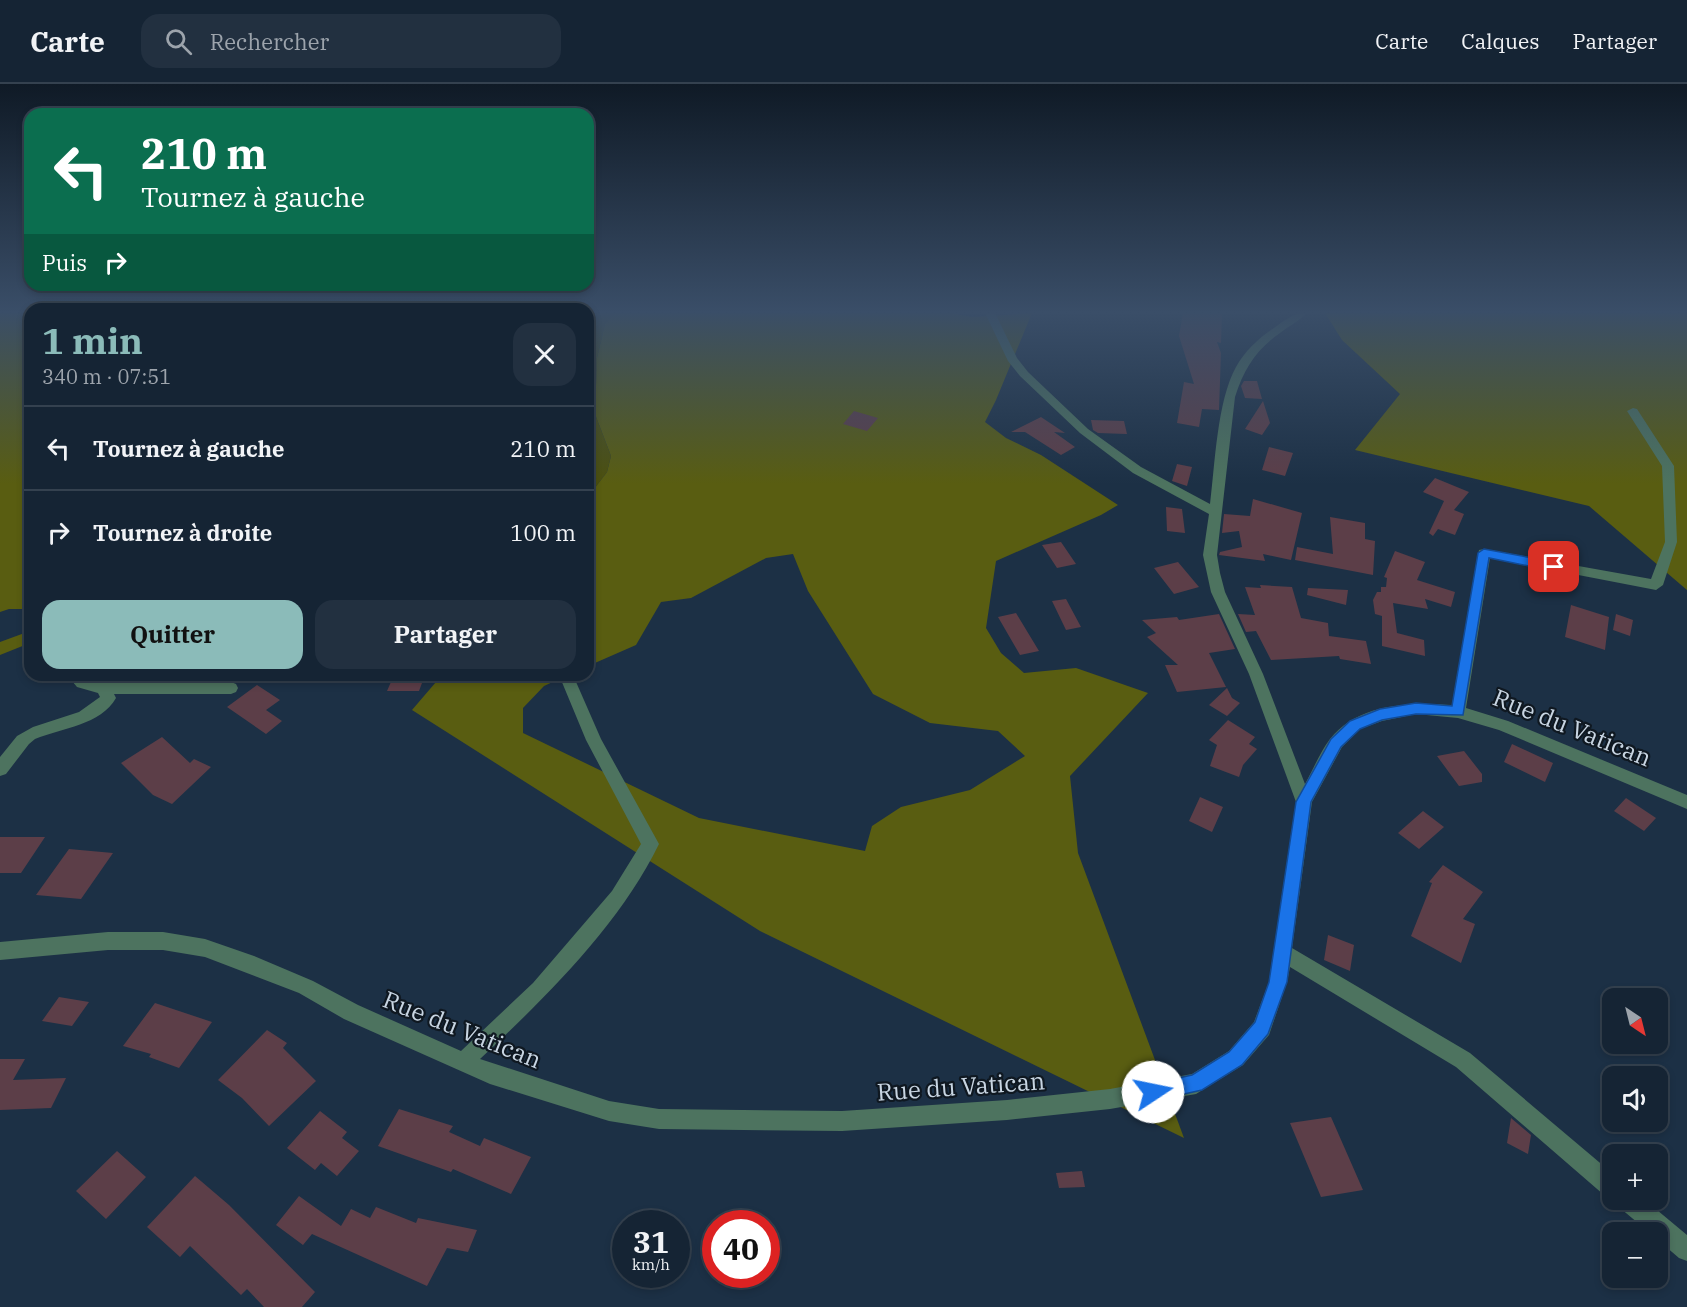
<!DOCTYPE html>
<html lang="fr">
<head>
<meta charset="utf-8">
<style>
	body { margin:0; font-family:"IBM Plex Serif",serif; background:#223040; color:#f1f3f6; height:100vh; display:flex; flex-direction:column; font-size:22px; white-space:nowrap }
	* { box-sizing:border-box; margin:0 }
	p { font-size:20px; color:#9da4ac }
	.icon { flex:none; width:33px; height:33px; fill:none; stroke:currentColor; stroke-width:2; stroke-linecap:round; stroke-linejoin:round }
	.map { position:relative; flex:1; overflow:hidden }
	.details { position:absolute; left:24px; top:219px; width:570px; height:378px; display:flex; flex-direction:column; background:#152434; border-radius:18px; box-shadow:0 3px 9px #0003,0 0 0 2px #34414f }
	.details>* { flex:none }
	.hud { position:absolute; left:24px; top:24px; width:570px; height:183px; border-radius:18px; box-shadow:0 3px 9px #0003,0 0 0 2px #34414f; background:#0b6e4f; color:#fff; overflow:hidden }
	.needle { width:39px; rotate:145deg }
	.fabs { position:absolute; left:1602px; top:904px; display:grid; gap:12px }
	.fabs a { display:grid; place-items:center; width:66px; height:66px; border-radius:12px; background:#152434; box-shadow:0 3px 9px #0003,0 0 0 2px #34414f; font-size:30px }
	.speed { position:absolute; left:612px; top:1126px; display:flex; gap:12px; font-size:30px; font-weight:700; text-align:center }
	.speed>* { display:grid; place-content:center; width:78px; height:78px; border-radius:50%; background:#152434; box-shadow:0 3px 9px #0003,0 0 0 2px #34414f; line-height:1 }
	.speed small { font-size:15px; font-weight:400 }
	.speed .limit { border:9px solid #d22; background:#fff; color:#111 }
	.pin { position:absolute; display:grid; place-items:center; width:51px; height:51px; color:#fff; margin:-26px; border-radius:12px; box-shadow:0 3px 9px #0006 }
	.me { position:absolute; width:66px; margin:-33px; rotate:79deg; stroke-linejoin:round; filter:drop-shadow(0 0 4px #0008) }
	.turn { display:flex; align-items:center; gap:21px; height:126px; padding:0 18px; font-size:27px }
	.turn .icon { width:78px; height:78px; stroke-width:2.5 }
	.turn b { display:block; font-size:42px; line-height:51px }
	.then { display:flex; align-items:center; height:57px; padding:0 18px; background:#0003; gap:12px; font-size:22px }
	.round { display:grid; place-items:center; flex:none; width:63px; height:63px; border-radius:18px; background:#223040 }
	.overview { display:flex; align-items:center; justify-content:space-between; height:102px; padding:0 18px }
	h1 { font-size:36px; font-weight:800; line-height:45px; color:#8bbbb9 }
	.button { display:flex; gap:12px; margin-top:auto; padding:12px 18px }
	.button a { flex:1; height:69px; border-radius:18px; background:#8bbbb9; color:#111; font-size:24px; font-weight:800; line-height:69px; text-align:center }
	.button a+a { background:#223040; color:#f1f3f6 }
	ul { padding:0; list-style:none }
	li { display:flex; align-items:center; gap:18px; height:84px; padding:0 18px; border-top:2px solid #34414f }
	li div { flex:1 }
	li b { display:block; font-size:22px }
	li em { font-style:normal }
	header { display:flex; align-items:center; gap:36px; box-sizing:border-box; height:84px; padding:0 30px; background:#152434; border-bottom:2px solid #34414f }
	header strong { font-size:28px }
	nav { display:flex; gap:33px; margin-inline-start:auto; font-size:21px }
	.search { width:420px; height:54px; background:#223040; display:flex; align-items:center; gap:15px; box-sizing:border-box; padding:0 21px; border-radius:18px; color:#9da4ac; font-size:22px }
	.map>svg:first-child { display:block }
	.green { fill:#4c500e }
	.forest { fill:#595d11 }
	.building { fill:#5c3e48 }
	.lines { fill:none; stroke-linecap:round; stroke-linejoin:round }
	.minor { fill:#4d735f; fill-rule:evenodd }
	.route { fill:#1a73e8; stroke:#114b97; stroke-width:1.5 }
	.labels { text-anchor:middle; stroke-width:4.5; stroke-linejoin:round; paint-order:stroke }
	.near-street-label { font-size:24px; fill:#c8d5e2; stroke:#0f1821 }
</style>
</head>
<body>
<header>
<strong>Carte</strong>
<div class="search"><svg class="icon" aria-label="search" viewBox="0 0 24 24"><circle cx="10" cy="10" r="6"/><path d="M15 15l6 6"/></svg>Rechercher</div>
<nav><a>Carte</a><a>Calques</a><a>Partager</a></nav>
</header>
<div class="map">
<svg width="1687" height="1223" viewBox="0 0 1687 1223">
	<rect width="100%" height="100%" fill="#1c3045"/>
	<path class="green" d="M588,229H614L605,240L597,274L595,330L611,372L607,388L588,413Z"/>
	<path class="forest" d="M0,229H30V525H9L0,528Z
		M614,229H951L972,233L1032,229L996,316L985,338L1006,354L1041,371L1118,421L1101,431L996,477L986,544L1001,569L1024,589L1076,584L1148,609L1070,692L1078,769L1184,1054L760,847L412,626L442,591H568L544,602L523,624V649L699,734L865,767L872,742L901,723L970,706L1025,672L998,647L930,639L873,610L808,507L793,470L766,474L691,514L661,518L636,561L588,582V413L607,388L611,372L595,330L597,274L605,240Z
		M1325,229H1687V506L1589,422L1355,366L1400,310L1342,256Z
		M30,547V559L0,571V558Z"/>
	<path class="building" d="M1183,229H1222L1221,259L1217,258L1221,269L1219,326L1202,325L1199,343L1177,339L1184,298L1194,300L1179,252Z
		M1244,297H1257L1262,315L1245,314L1241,302Z
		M1263,317L1270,339L1262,351L1245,345Z
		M854,327L878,334L867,347L843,340Z
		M1041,333L1065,349L1054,348L1075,363L1061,371L1025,348H1011Z
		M1091,336L1124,337L1127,350L1098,349L1093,346Z
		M1269,363L1293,369L1285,392L1262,386Z
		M1177,380L1192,383L1187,402L1172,397Z
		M1435,394L1469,408L1454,426L1464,430L1455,451L1438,445L1433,452L1429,449L1444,417L1423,408Z
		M1253,415L1302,429L1291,476L1263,470L1265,477L1219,471L1220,468L1242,463L1239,447L1222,449L1224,430L1250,432Z
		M1166,423L1182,425L1185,449L1167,447Z
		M1330,433L1365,439V455L1375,457L1373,491L1295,476L1297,463L1333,470Z
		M1061,458L1076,480L1057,484L1042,461Z
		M1395,467L1425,478L1417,496L1455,508L1451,523L1425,515L1428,525L1393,519L1397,549L1424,556L1425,572L1382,562V532L1375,530L1373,516L1377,508H1381V503H1386L1387,494L1384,493Z
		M1178,478L1199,503L1174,510L1154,484Z
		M1260,501L1292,503L1301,534L1328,539L1329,552L1366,557L1371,580L1340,575L1339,572L1271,576L1256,547L1246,548L1238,530L1255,531L1245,503L1261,504Z
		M1308,504L1348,506L1346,521L1307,511Z
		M1066,515L1081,543L1066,546L1052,517Z
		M1571,521L1609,533L1605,566L1565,553Z
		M1016,529L1039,567L1020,571L998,533Z
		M1219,530L1235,565L1209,569L1226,603L1177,608L1165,581H1178L1147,553L1156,549L1142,536L1177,533L1179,536Z
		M1616,530L1633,536L1630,552L1613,546Z
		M394,591H425L419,607H387Z
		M257,601L280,616L266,626L282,637L266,650L227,623Z
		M1227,604L1232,614L1240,619L1227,632L1209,621Z
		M1228,636L1255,653L1249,660L1257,665L1243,681L1239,693L1210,682L1217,661L1209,656Z
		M162,653L190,679L194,675L211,683L172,720L153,711L121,679Z
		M1512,660L1553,679L1545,698L1504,678Z
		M1464,667L1482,690V698L1459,702L1437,672Z
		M1200,713L1223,723L1212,748L1189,737Z
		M1626,714L1656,734L1644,747L1614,727Z
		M1423,727L1444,743L1419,765L1398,749Z
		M0,753H45L21,789H0Z
		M69,765L113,769L81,815L36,811Z
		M1443,781L1483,808L1463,835L1475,840L1461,879L1411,852L1432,799L1429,798Z
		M1328,851L1354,861L1350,887L1324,876Z
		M59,913L89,918L72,942L42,937Z
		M155,919L212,938L179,984L149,973L151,970L123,962Z
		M267,946L287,959L283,964L316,997L269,1042L242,1014L218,996Z
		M0,975H25L13,996L66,994L51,1024L0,1026Z
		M399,1025L453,1042L449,1048L480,1062L484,1054L531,1073L511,1110L453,1085L451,1088L378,1062Z
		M320,1027L347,1048L342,1054L359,1067L337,1092L321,1079L315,1086L287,1064Z
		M1331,1033L1363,1106L1321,1113L1290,1039Z
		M1511,1034L1531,1051L1528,1070L1507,1059Z
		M117,1067L146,1093L106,1135L76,1107Z
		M1082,1087L1085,1103L1059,1104L1056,1089Z
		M195,1092L229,1121L315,1208L302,1223H264L247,1205L241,1211L190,1162L180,1173L147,1143Z
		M299,1112L341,1142L351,1125L370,1134L376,1123L416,1139L418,1134L477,1146L468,1168L447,1164L427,1202L312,1150L303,1161L276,1141Z"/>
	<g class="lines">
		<path class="minor" d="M985,229H995L1017,274L1028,288L1088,345L1141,383L1210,420C1215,381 1217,317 1236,283C1245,267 1259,254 1274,244C1285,236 1294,228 1307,229C1299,237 1289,242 1280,249C1256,266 1244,285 1235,313L1217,471L1220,489L1225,508L1263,590L1305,700C1313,686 1320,668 1330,655C1358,619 1411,618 1452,621L1479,466L1484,465L1651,495L1665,458L1662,382L1627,327L1633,324L1637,325L1674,382L1677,458L1663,501L1656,506L1490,474L1466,624L1508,637L1687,711V725L1499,646L1458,634L1416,630L1382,637L1360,645L1342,663L1312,718L1292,864L1470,969L1612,1089V1114L1604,1111L1456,983L1290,883L1287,898L1269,951L1243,981L1196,1010L1110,1025L1007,1036L842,1047L659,1045L609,1037L490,1000L344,935L299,909L205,873L163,866H108L0,876V858L108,848H163L205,855L254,872L313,897L358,921L461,967L533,899L612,807L641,760L586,656L559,591H573L601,655L659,760C619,842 545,914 480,975L609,1017L659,1025L842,1027L1007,1016L1110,1005L1192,990L1229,967L1254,938L1269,898L1296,718L1249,590L1211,508L1203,471L1209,430L1133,389L1080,349L1020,292L1008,277Z
			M67,591C80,591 90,596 104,598H231L236,600L238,604L236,608L231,610H114L116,614C101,641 62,644 35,655L29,660L6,690L0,692V673L17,652L33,643L79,628L100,613L98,609L77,603Z
			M1617,1116H1645L1687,1151V1177L1679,1174L1658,1156V1149H1650L1620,1124Z"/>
	</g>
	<linearGradient id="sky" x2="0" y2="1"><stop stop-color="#0f1a26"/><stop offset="0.57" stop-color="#3a4e68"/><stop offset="1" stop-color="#3a4e68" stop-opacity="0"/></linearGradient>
	<rect width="1687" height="400" fill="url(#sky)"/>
	<path class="route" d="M1484,465L1554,478L1560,483L1554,487L1489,474L1463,631L1416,630L1382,636L1360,645L1341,663L1311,718L1287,898L1268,950L1242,981L1202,1006L1153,1017L1146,1014L1144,1008L1146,1001L1192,991L1229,968L1255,938L1269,898L1296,718L1331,655L1350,637L1380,625L1416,619L1452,622L1478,469Z"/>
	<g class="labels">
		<g class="near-street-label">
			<text transform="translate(1572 644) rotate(22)" y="8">Rue du Vatican</text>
			<text transform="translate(462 946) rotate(22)" y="8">Rue du Vatican</text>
			<text transform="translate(961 1003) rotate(-4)" y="8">Rue du Vatican</text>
		</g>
	</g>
</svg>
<div class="fabs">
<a><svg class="needle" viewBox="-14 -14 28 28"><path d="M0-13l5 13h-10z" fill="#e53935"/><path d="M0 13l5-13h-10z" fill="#9da4ac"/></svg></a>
<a><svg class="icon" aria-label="sound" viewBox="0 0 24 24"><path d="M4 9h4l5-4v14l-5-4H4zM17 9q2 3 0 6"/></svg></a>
<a>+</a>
<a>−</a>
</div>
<div class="speed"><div>31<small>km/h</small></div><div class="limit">40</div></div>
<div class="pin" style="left:1554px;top:483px;background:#d93025"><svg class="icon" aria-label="arrive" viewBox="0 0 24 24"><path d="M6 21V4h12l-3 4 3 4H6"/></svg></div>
<svg class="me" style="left:1153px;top:1008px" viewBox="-20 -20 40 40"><circle r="19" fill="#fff"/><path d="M0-13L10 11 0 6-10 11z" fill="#1a73e8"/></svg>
<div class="hud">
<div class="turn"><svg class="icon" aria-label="left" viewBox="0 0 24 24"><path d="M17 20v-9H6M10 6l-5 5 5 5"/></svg><div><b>210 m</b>Tournez à gauche</div></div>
<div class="then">Puis<svg class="icon" aria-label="right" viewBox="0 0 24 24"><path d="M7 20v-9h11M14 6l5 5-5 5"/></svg></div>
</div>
<section class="details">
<div class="overview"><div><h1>1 min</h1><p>340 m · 07:51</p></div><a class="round"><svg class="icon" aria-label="close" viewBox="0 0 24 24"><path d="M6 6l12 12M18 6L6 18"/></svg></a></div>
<ul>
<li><svg class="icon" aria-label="left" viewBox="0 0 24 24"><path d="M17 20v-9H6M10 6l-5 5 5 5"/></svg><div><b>Tournez à gauche</b></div><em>210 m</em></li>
<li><svg class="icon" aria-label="right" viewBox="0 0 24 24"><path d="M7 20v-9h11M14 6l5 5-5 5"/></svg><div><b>Tournez à droite</b></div><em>100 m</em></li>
</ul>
<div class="button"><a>Quitter</a><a>Partager</a></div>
</section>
</div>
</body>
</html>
